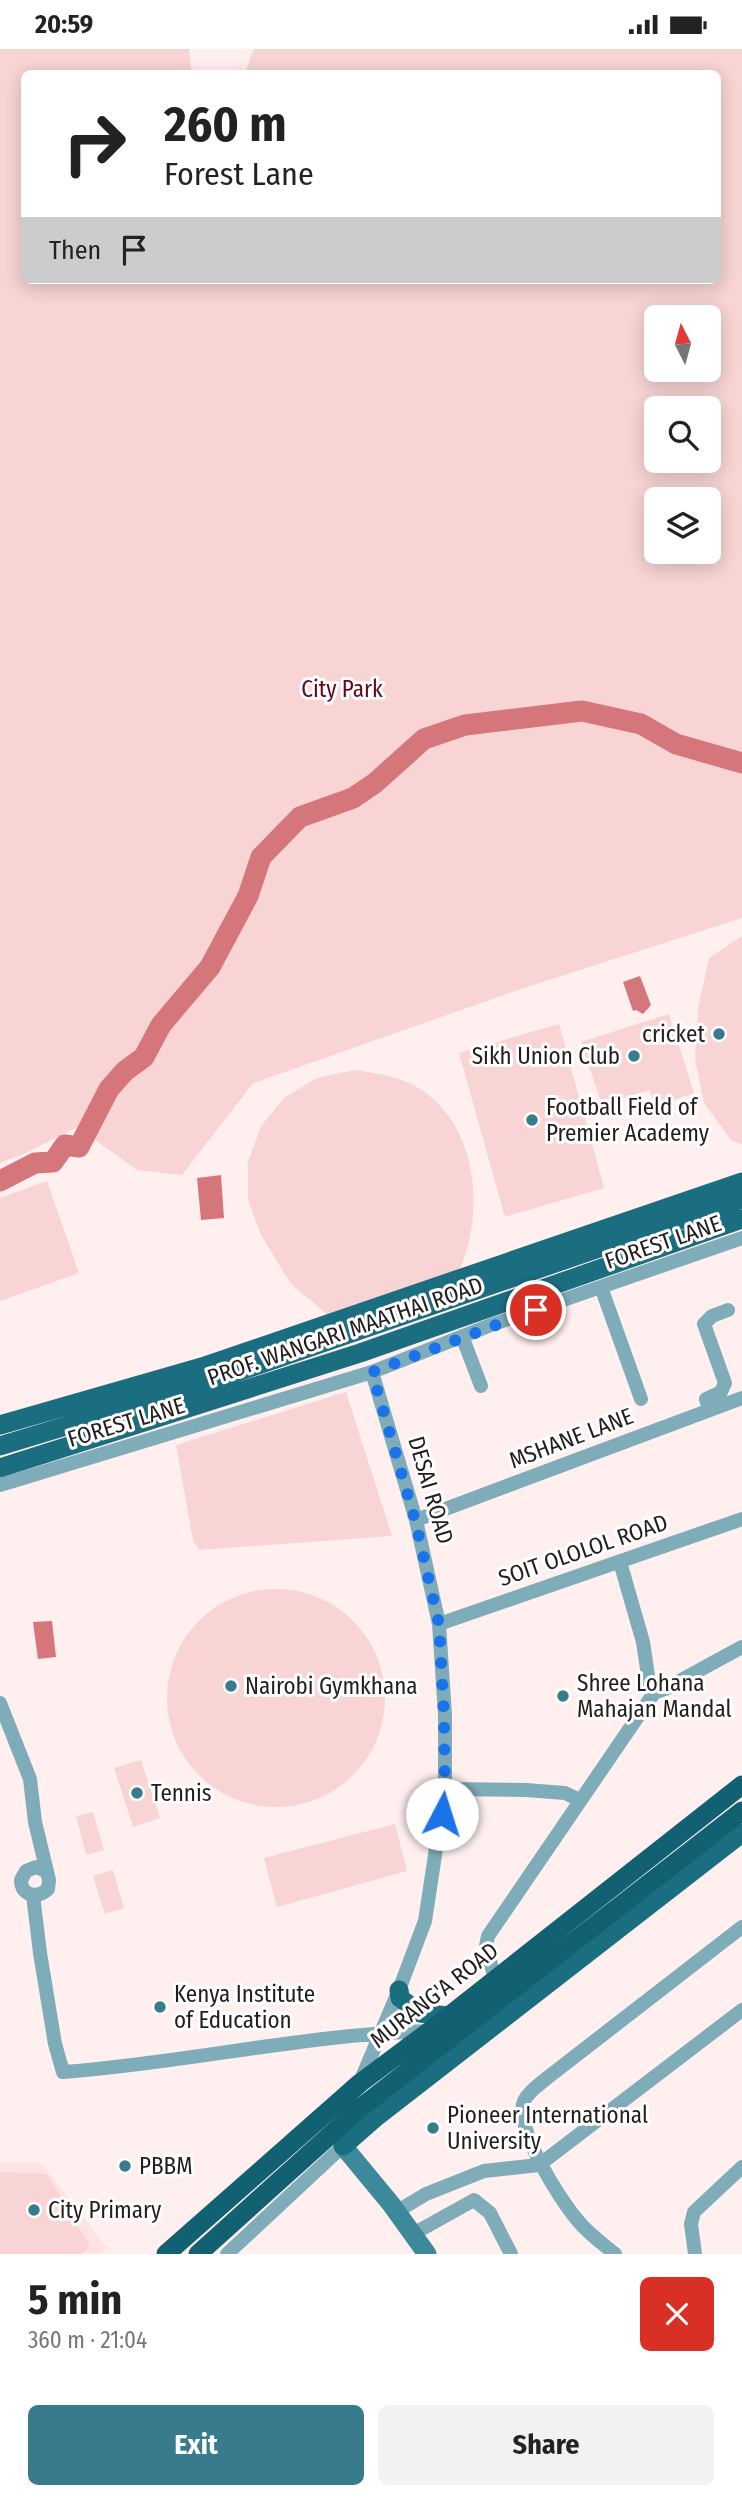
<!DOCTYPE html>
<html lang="en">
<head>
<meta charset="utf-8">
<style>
	body { margin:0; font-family:"Fira Sans Condensed",sans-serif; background:#f2f2f2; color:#222; height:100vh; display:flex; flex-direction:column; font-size:26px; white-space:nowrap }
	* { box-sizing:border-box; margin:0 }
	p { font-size:23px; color:#767676 }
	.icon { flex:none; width:38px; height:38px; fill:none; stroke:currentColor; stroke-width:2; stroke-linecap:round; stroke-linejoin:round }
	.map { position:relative; height:2205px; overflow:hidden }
	.details { display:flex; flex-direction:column; background:#fff; flex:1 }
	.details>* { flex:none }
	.guide { position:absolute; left:21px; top:21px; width:700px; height:214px; border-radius:10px; box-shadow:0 4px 18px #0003; background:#fff; color:#222; overflow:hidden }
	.needle { width:46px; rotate:354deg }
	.controls { position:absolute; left:644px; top:256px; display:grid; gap:14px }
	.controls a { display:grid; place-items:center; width:77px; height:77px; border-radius:10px; background:#fff; box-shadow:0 4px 18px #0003; font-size:35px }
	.pin { position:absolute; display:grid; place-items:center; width:60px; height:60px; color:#fff; margin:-30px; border:4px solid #fff; border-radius:50%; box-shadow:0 2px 7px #0007 }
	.me { position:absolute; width:77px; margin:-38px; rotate:5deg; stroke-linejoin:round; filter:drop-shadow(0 0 5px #0008) }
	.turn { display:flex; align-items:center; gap:24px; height:147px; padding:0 28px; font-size:32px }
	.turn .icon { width:91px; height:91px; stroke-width:2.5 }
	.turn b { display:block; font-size:49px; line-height:60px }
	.then { display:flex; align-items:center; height:66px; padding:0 28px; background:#0003; gap:14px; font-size:26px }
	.round { display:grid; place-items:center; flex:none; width:74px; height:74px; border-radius:10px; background:#f2f2f2 }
	.overview { display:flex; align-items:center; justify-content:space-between; height:119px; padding:0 28px }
	h1 { font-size:42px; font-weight:700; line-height:52px }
	.primary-button { display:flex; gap:14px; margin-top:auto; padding:14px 28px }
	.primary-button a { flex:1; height:80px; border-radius:10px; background:#387b8c; color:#fff; font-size:28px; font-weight:700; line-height:80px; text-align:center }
	.primary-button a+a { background:#f2f2f2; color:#222 }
	.status { display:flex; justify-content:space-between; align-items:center; height:49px; padding:0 35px; background:#fff; direction:ltr }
	.status svg { height:19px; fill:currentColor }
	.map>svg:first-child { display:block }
	.built { fill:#ffe2e2 }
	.green { fill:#f8d4d4; fill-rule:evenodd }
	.water { fill:#d5767b }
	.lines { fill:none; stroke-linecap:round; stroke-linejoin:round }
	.river { stroke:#d5767b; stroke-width:21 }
	.minor { stroke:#7eacb9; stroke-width:14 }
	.secondary { stroke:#3d899c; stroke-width:19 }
	.primary { stroke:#1b6d80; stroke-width:19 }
	.trunk { stroke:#126172; stroke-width:19 }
	.route { stroke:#1a73e8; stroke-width:12; stroke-dasharray:0 21.6 }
	.poi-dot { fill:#387b8c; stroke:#fff; stroke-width:2.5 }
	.labels { text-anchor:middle; stroke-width:6; stroke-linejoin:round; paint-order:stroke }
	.park-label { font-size:23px; fill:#61091b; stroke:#fff }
	.poi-label { font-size:23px; fill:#241d1d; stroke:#fff; text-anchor:start }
	.street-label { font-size:23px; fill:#241d1d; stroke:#fff }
</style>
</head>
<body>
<div class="status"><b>20:59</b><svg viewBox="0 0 49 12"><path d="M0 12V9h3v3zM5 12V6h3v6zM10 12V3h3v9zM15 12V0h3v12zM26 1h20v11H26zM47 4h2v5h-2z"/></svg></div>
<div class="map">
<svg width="742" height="2205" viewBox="0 0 742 2205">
	<rect width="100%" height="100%" fill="#ffefef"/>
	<path class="built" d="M0,2113L41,2114L107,2199L101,2205H0Z"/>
	<path class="green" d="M0,0H189L191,21L207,24H24V231H718V24H245L254,0H742V869L524,939L253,1034L182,1126L137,1121L77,1078L26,1104L0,1114ZM656,268H709V320H656ZM656,359H709V411H656ZM656,450H709V502H656Z
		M742,887V1095L732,1092L704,1054L695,1010L698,960L709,909Z
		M669,965L694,1044L655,1057L650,1041L602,1056L581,993Z
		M559,975L604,1139L505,1168L459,1004Z
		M355,1021C380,1025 405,1028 426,1044C479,1084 484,1166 459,1222L328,1266L291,1235L261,1186L248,1151V1113L261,1077L285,1048L317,1029Z
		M47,1132L79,1224L0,1252V1149Z
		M346,1343L392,1487L199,1501L193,1491L176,1396Z
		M167 1649a109 109 0 1 1 218 0a109 109 0 1 1-218 0Z
		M141,1711L160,1769L133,1778L114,1719Z
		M93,1763L104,1801L86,1806L76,1767Z
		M395,1775L407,1822L277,1858L264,1809Z
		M113,1821L124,1859L105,1865L93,1827Z
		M0,2123L47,2125L90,2197L81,2205H0Z"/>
	<path class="water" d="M640,927L651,956L643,965L636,961L633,962L623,933Z
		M221,1126L224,1169L201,1171L197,1129Z
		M52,1572L56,1608L38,1610L33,1573Z"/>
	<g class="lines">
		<path class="river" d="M0,1132L35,1114L53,1113L65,1096L79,1098L109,1040L125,1022L144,1008L161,976L210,918L248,847L261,808L300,768L353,749L375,734L424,690L465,676L582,662L641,675L676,695L742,714"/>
		<path class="minor" d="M601,1238L641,1350
			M462,1287L481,1337
			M709,1361L706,1350L721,1343L725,1334L704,1275L712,1267L728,1261
			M0,1436L372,1323L491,1276L742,1189
			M416,1471L742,1349
			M620,1513L643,1593L650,1640L654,1644L665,1640L742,1598
			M439,1575L742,1470
			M0,1654L30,1730L35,1773L49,1831L48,1840C37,1850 21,1847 21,1831L26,1822L36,1818L46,1822
			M445,1740L526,1741L565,1744L580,1751
			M33,1846L40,1904L55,1995L63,2023C186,2014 306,1985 429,1982
			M495,1930L486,1897L488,1887L654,1644
			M360,2033L399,1941L425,1872L445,1740V1666L439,1575L416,1471L372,1323
			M396,2163L426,2145L484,2122L539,2116L742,1961
			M413,2185L474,2151L490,2164L511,2205
			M227,2205L343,2097
			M615,2205C603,2195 589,2185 579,2173C561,2153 513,2077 524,2052C528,2043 540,2035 547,2029L742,1878
			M695,2205L691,2175L694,2163L742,2118"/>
		<path class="secondary" d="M343,2097L391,2155L427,2205"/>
		<path class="primary" d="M0,1376L202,1318L742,1133
			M0,1397L185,1341L742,1150
			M0,1419L360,1304L742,1170
			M399,1941L400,1949L420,1964L448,1967
			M343,2097L375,2069L742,1784"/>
		<path class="trunk" d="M166,2205L360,2034L435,1978L742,1736
			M198,2205L359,2060L742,1762"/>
	</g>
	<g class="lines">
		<path class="route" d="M442,1765L445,1743L444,1666L439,1575L415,1471L372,1323L536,1261"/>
	</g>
	<g class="poi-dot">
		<circle cx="719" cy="985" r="7"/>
		<circle cx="634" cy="1007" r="7"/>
		<circle cx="532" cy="1071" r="7"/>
		<circle cx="231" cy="1637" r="7"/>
		<circle cx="563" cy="1647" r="7"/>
		<circle cx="137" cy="1744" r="7"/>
		<circle cx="160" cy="1958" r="7"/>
		<circle cx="433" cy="2079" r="7"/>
		<circle cx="125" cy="2117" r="7"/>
		<circle cx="34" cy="2161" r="7"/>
	</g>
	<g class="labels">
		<g class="park-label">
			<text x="342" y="648">City Park</text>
		</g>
		<g class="poi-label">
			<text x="705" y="993" text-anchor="end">cricket</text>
			<text x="620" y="1015" text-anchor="end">Sikh Union Club</text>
			<text x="546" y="1066">Football Field of<tspan x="546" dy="26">Premier Academy</tspan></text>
			<text x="577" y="1642">Shree Lohana<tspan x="577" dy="26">Mahajan Mandal</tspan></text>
			<text x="245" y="1645">Nairobi Gymkhana</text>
			<text x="151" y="1752">Tennis</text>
			<text x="174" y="1953">Kenya Institute<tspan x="174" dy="26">of Education</tspan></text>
			<text x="447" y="2074">Pioneer International<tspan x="447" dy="26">University</tspan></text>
			<text x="139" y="2125">PBBM</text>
			<text x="48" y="2169">City Primary</text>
		</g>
		<g class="street-label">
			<text transform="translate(663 1193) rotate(-19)" y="8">FOREST LANE</text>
			<text transform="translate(345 1282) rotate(-19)" y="8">PROF. WANGARI MAATHAI ROAD</text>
			<text transform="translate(126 1373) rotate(-17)" y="8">FOREST LANE</text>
			<text transform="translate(571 1389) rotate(-21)" y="8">MSHANE LANE</text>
			<text transform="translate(431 1441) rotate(74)" y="8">DESAI ROAD</text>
			<text transform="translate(583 1501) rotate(-19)" y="8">SOIT OLOLOL ROAD</text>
			<text transform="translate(434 1946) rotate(-38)" y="8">MURANG'A ROAD</text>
		</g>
	</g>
</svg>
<div class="controls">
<a><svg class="needle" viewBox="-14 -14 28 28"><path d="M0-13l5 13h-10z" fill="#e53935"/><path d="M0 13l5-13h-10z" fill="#767676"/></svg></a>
<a><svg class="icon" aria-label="search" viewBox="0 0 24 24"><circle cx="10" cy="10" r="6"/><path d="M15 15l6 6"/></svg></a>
<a><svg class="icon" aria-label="layers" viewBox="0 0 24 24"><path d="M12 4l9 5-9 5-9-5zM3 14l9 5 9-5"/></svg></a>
</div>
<div class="pin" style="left:536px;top:1261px;background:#d93025"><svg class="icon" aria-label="arrive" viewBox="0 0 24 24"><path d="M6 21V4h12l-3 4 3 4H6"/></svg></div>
<svg class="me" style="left:442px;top:1765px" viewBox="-20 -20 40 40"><circle r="19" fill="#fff"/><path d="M0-13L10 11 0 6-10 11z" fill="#1a73e8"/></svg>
<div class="guide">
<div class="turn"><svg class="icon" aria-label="right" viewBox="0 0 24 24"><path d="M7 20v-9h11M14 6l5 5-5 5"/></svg><div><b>260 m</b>Forest Lane</div></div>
<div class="then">Then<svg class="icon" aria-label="arrive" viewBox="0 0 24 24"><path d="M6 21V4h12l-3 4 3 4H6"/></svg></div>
</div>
</div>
<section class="details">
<div class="overview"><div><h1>5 min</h1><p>360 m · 21:04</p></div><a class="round" style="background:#d93025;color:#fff"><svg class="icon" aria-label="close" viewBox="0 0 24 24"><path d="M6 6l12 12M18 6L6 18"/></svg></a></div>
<div class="primary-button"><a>Exit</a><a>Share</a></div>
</section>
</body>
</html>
